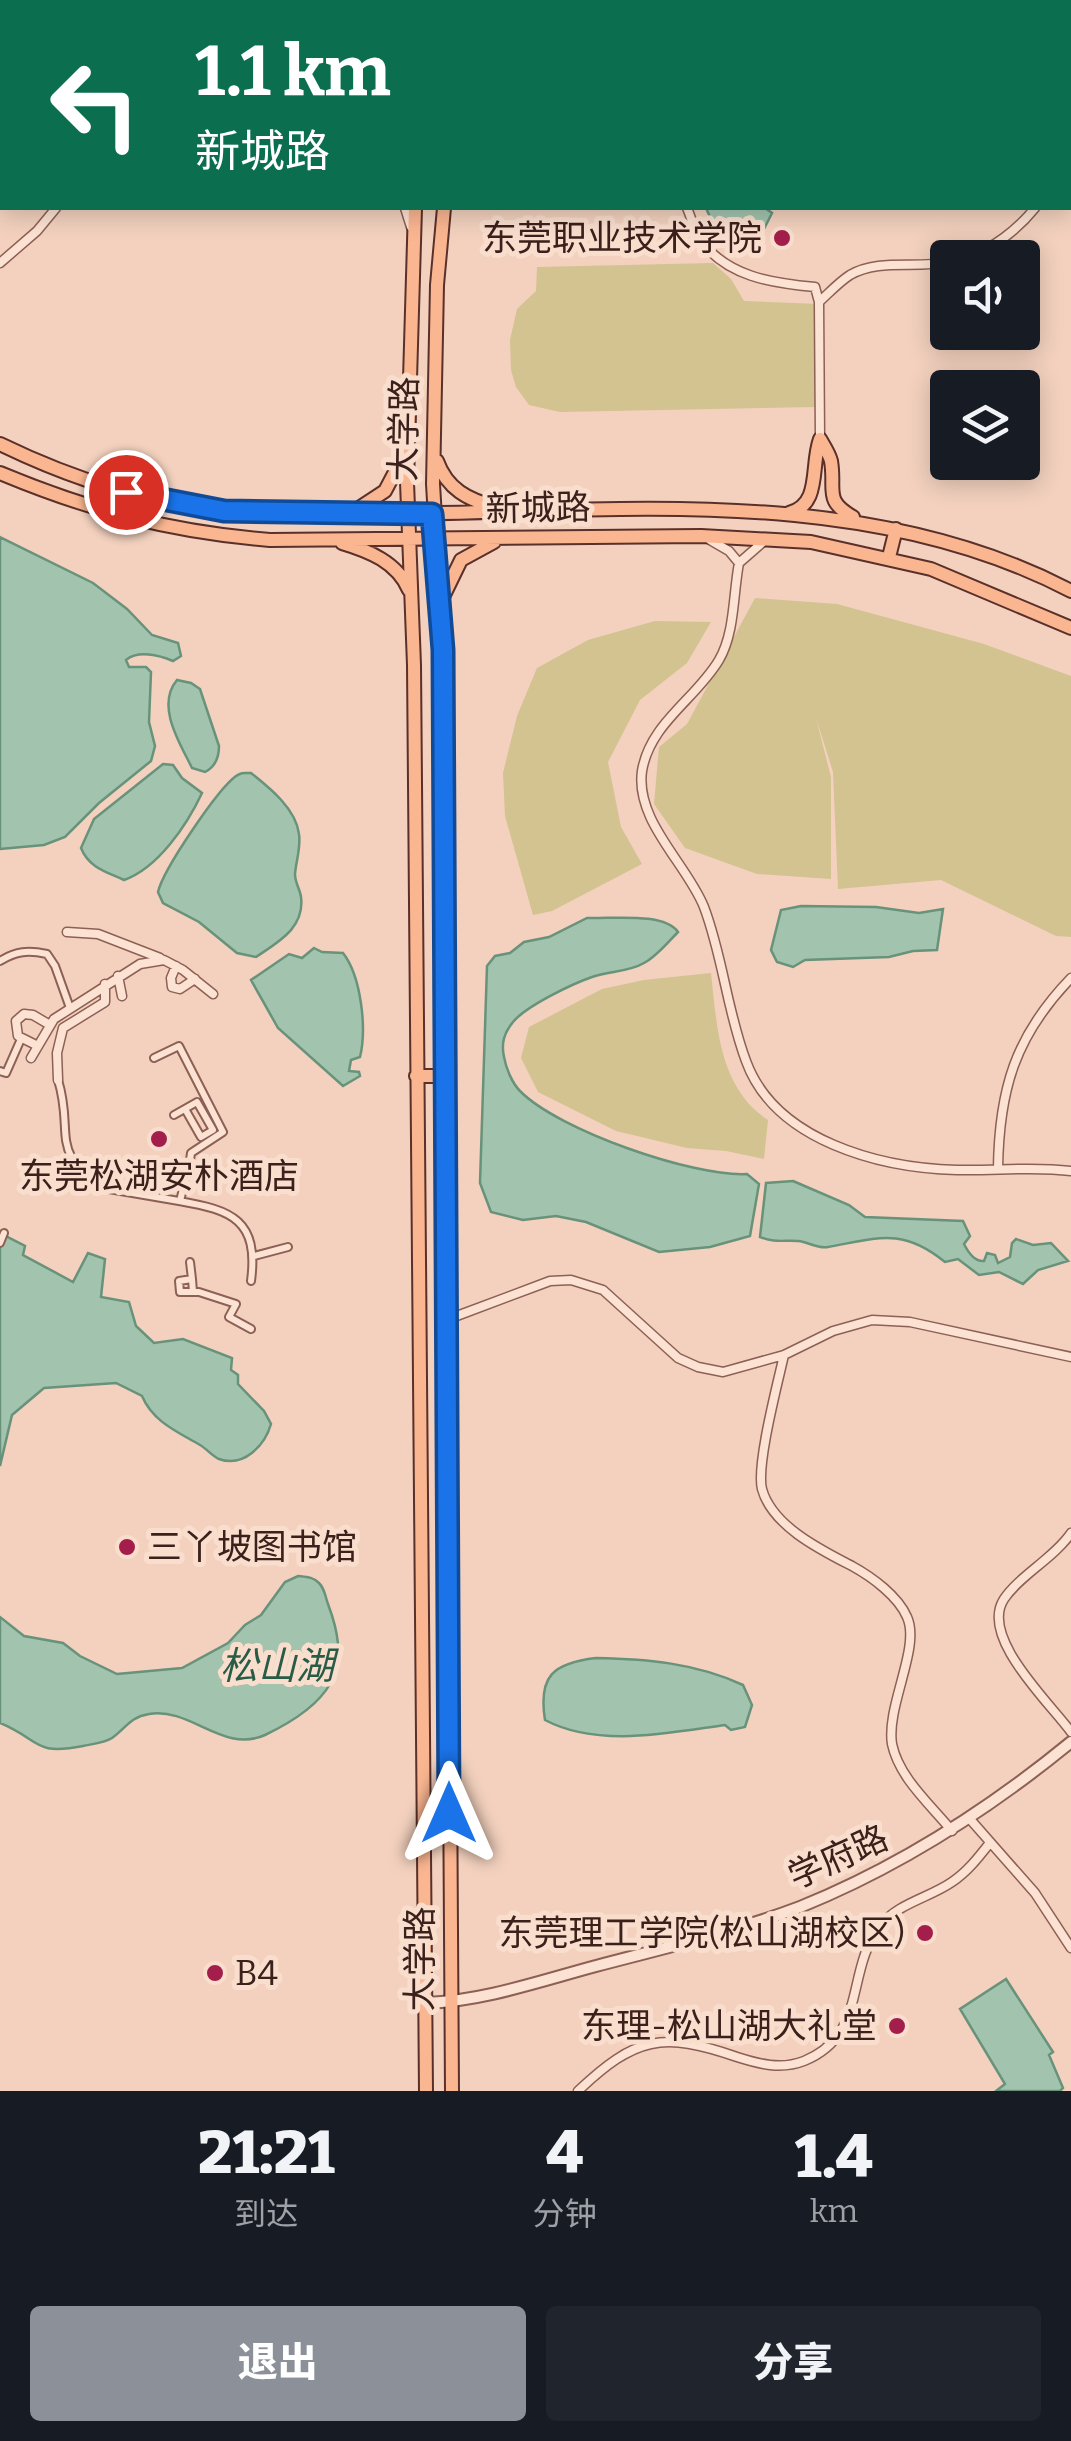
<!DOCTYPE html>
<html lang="zh">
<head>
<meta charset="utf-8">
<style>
	body { margin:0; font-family:Bitter,"Noto Sans SC",serif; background:#20242c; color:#f1f3f6; height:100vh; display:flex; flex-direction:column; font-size:38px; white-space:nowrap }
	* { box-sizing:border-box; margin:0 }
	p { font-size:32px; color:#9ea1a6 }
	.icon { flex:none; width:55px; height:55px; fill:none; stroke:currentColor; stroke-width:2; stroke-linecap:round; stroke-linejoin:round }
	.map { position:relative; height:2091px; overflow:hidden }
	.drawer { display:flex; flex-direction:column; background:#171b24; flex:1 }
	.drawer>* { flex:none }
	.hud { position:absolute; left:0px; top:0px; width:1072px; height:210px; box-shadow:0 5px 25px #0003; background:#0b6e4f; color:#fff; overflow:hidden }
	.tools { position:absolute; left:930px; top:240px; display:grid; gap:20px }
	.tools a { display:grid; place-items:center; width:110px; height:110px; border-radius:10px; background:#171b24; box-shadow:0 5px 25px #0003; font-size:50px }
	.pin { position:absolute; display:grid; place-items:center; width:85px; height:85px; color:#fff; margin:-42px; border:5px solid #fff; border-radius:50%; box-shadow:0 2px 10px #0007 }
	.me { position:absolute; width:110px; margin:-55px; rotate:0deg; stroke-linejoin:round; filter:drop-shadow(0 0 8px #0008) }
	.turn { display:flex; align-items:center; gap:35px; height:210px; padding:0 30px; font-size:45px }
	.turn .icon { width:130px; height:130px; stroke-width:2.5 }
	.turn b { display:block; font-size:70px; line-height:85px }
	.eta { display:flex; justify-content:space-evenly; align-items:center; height:170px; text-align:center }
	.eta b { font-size:60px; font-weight:800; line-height:70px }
	.primary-button { display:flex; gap:20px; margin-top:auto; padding:20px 30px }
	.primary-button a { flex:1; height:115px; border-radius:10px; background:#8c9099; color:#fff; font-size:40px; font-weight:800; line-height:115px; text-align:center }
	.primary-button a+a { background:#20242c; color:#f1f3f6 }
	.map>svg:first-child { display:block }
	.green { fill:#d2c391 }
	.water { fill:#a2c4ae; stroke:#68927a; stroke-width:2.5 }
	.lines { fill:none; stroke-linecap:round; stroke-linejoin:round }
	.pedestrian-casing { stroke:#8d6055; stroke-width:10 }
	.minor-casing { stroke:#8d6055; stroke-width:11 }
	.tertiary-casing { stroke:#8d6055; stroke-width:14 }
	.primary-casing { stroke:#5a302a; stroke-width:16 }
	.pedestrian { stroke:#fce2d2; stroke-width:6 }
	.minor { stroke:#fce2d2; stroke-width:8 }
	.tertiary { stroke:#fce2d2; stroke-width:10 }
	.primary { stroke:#fab691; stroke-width:12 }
	.route-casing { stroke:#114b97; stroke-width:25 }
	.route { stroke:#1a73e8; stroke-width:18 }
	.poi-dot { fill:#a31e4b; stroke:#f9dece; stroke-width:4 }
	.labels { text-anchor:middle; stroke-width:10; stroke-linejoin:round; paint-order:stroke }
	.poi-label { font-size:35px; fill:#3b201b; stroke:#f9dece; text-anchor:end }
	.street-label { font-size:35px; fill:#3b201b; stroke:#f9dece }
	.water-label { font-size:38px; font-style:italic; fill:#285c47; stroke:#f9dece }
</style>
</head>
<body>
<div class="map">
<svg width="1071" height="2091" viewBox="0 0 1071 2091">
	<rect width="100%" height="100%" fill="#f3d1be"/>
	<path class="green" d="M713,263L731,279L744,301L819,304L816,407L560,412L529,405L516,387L511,370L510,340L517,309L536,291L537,267Z
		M755,598L837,604L984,644L1071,676V937L1056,936L941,880L838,889L833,772L816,718L831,777V879L757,874L685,848L654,804L659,747L687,724Z
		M655,621L711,622L687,663L640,700L608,762L621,827L642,864L552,911L533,915L505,816L503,773L517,716L537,668L588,640Z
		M711,973C717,1027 719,1088 768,1120L764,1159L726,1151L687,1148L616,1131L538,1092L521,1058L529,1027L602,989L644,980Z"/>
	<path class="water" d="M706,208H765L772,213L763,231L745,247C727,244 712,223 706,208Z
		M0,537L93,583L127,609L152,635L178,643L181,656L173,661C159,655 138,650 126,660L129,667H146L151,672L149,722L155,746L151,761L99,803L65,837L44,845L0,849Z
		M177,680L191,683L200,689L219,746C219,757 215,767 205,772L192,768C181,745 155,706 177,680Z
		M163,764L173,765L182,778L202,793C187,825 158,868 124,880C107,872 89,868 81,848L94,819Z
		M251,773C270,788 296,809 299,834C301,848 296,861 295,874C295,883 300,889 301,897C305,928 278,942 256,957L237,953L199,922L163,903L158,892C163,870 217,790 236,776C242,772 244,773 251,773Z
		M801,906L876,907L919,913L943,909L937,950L913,951L889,957L805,960L793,967L777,962L771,950L781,910Z
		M587,918C612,919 664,912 678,932C668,942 657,956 644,963C629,972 609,971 592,977C572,984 526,1006 513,1022C504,1033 501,1043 504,1057C506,1068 512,1083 520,1091C558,1130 693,1177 747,1174L759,1184L750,1236L710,1247L659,1252L586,1222L556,1216L523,1220L491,1212L480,1183L487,966L495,956L510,953L524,942L549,937Z
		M314,948L322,952L343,953C361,976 367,1028 360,1057L351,1060L349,1071L359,1072L360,1076L343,1086L278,1028L251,980L289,954L302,958Z
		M793,1181L849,1205L865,1217L963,1221L970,1236L964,1244C968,1252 974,1262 984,1261L987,1253L995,1255L998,1263L1010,1257L1012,1243L1016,1239L1033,1245L1051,1243L1068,1261L1038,1270L1023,1284L999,1272L979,1275L958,1259L945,1262C902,1227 878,1238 828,1247C817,1249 809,1242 798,1241C783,1240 775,1243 760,1237L766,1183Z
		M0,1233L25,1246L23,1255L73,1282L88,1253L105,1259L101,1297L129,1302L136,1326L154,1343L183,1339L232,1358L231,1370L238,1375V1384L264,1411L271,1424C265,1445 244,1468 219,1459C212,1456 207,1449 200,1445C178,1432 153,1422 142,1396L116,1383L44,1388L12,1415L0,1466Z
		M298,1576C307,1577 313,1577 319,1583C325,1589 325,1596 328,1604C337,1628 345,1659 330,1684C317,1707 288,1724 265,1735C223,1754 191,1707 149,1714C130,1717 126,1728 112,1738C104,1743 92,1744 83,1746C33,1756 41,1740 0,1723V1617L24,1636L63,1643L80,1656L117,1674L182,1668L228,1643L245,1625L261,1615L285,1582Z
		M596,1658C647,1659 696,1663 743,1685L752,1705L745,1727L731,1730L725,1725C668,1733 598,1748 545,1720C538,1676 553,1663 596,1658Z
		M1006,1979L1053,2052L1049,2055L1063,2088L1060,2091H996L1005,2084L960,2009Z"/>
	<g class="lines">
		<g class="pedestrian-casing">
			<path id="pedestrian" d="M0,961C16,951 28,950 47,954L55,966L70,1008
				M154,1058L179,1046L223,1132L191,1153L190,1160
				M0,1071L6,1073L21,1039
				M58,1080C75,1134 46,1154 109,1189C132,1193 156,1197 179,1201C232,1210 259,1220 251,1281
				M174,1115L197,1102L213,1130L201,1137L185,1109
				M180,1201L184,1185
				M0,1243L4,1233
				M254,1256L288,1247
				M190,1262L192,1279
				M193,1292L192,1279L179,1281L180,1292H199L236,1304L229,1317L251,1329"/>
		</g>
		<g class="minor-casing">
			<path id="minor" d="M834,0L837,2
				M789,2L791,0
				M1070,162L1071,160
				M405,208L411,227
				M687,208C691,217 694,229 699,238C726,277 772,283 815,287L819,302C829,293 839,282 850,275C879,258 916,269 948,262
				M966,258C993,249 1018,229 1035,208
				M0,263L37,231L56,208
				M819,302L820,439
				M710,540L729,551L739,563L763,542
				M739,563C733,594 735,633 719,660C696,699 650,723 642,771C635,821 687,864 704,907C723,957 727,1011 746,1061C775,1141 880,1168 957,1170C996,1171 1032,1166 1071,1171
				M67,932L98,934L160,958
				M176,966L171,978L172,987L180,989L195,979
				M118,976L122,996
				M38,1046L18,1036L16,1021L24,1014L33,1015L50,1025
				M31,1058L54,1019L140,964L164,960L183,970L213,994
				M58,1080L57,1053L63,1028L105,1002V984
				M998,1169C999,1090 1015,1036 1071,978
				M446,1320L550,1281L571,1280L603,1290L678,1358L698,1367L723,1372L784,1355L833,1331L872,1320L910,1322L1071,1357
				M784,1355C778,1382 756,1465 762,1489C772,1526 821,1550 852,1566C872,1577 898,1596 907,1617C921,1647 886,1706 892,1744C899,1778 931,1805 952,1831
				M1071,1533C1054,1558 1019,1576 1004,1599C979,1637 1050,1703 1071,1732
				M969,1818L1035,1893L1071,1948
				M578,2091C635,2037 662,2031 737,2057C759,2064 781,2070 804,2061C868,2035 845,1971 880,1926C898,1903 929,1898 952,1882C967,1872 978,1858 989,1844"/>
		</g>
		<g class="tertiary-casing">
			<path id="tertiary" d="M426,2003C483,2001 540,1981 596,1966C664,1948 734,1932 800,1907C899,1867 988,1810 1071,1742"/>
		</g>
		<g class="primary-casing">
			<path id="primary" d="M474,2L475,0
				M510,2L511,0
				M415,208L407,482L414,665L426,2091
				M444,208L437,285L433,484L443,651L452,2091
				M820,439C824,446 829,453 831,461C836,490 823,500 853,517
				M0,444C70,478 147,503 225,511C262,515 301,514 339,514C581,517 848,474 1071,591
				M437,461C447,489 468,500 496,507
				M0,473C91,511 171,532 270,540L701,536L811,542L931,569L1071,628
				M353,512L385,491L404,455
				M789,513C822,504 810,466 820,439
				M342,543C369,551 397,562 409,590
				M889,557L896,529
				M443,597L461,560L494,542
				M416,1076H445"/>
		</g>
		<use href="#pedestrian" class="pedestrian"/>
		<use href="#minor" class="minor"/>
		<use href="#tertiary" class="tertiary"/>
		<use href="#primary" class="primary"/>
	</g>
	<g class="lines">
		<g class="route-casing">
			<path id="route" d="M126,492L224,511L432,514L443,650L449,1813"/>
		</g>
		<use href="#route" class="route"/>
	</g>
	<g class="poi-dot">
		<circle cx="782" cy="238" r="10"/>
		<circle cx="159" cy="1139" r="10"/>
		<circle cx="127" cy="1547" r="10"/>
		<circle cx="925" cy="1933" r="10"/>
		<circle cx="215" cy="1973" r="10"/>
		<circle cx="897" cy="2026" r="10"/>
	</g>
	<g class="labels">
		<g class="poi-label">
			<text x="762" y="250">东莞职业技术学院</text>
			<text x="159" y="1188" text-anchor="middle">东莞松湖安朴酒店</text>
			<text x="147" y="1559" text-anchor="start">三丫坡图书馆</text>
			<text x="905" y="1945">东莞理工学院(松山湖校区)</text>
			<text x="235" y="1985" text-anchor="start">B4</text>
			<text x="877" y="2038">东理-松山湖大礼堂</text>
		</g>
		<g class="street-label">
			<text transform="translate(404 429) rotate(-89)" y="12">大学路</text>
			<text transform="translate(538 508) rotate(-1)" y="12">新城路</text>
			<text transform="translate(838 1857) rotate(-24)" y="12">学府路</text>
			<text transform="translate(420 1959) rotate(-90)" y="12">大学路</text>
		</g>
		<g class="water-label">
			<text x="277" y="1679">松山湖</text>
		</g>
	</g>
</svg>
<div class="tools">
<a><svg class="icon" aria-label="sound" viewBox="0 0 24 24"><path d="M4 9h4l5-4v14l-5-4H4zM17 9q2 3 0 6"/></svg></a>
<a><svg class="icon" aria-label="layers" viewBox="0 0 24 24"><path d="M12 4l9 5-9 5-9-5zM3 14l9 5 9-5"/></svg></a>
</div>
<div class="pin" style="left:126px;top:492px;background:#d93025"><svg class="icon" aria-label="arrive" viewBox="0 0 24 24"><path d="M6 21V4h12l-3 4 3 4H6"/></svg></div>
<svg class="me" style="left:449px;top:1813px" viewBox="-20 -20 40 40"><path d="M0-17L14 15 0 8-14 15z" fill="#1a73e8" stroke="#fff" stroke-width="4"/></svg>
<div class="hud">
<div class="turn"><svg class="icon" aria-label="left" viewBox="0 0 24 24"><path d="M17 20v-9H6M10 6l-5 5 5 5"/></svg><div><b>1.1 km</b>新城路</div></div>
</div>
</div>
<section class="drawer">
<div class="eta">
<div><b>21:21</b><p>到达</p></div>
<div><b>4</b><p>分钟</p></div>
<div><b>1.4</b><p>km</p></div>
</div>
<div class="primary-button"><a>退出</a><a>分享</a></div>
</section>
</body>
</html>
